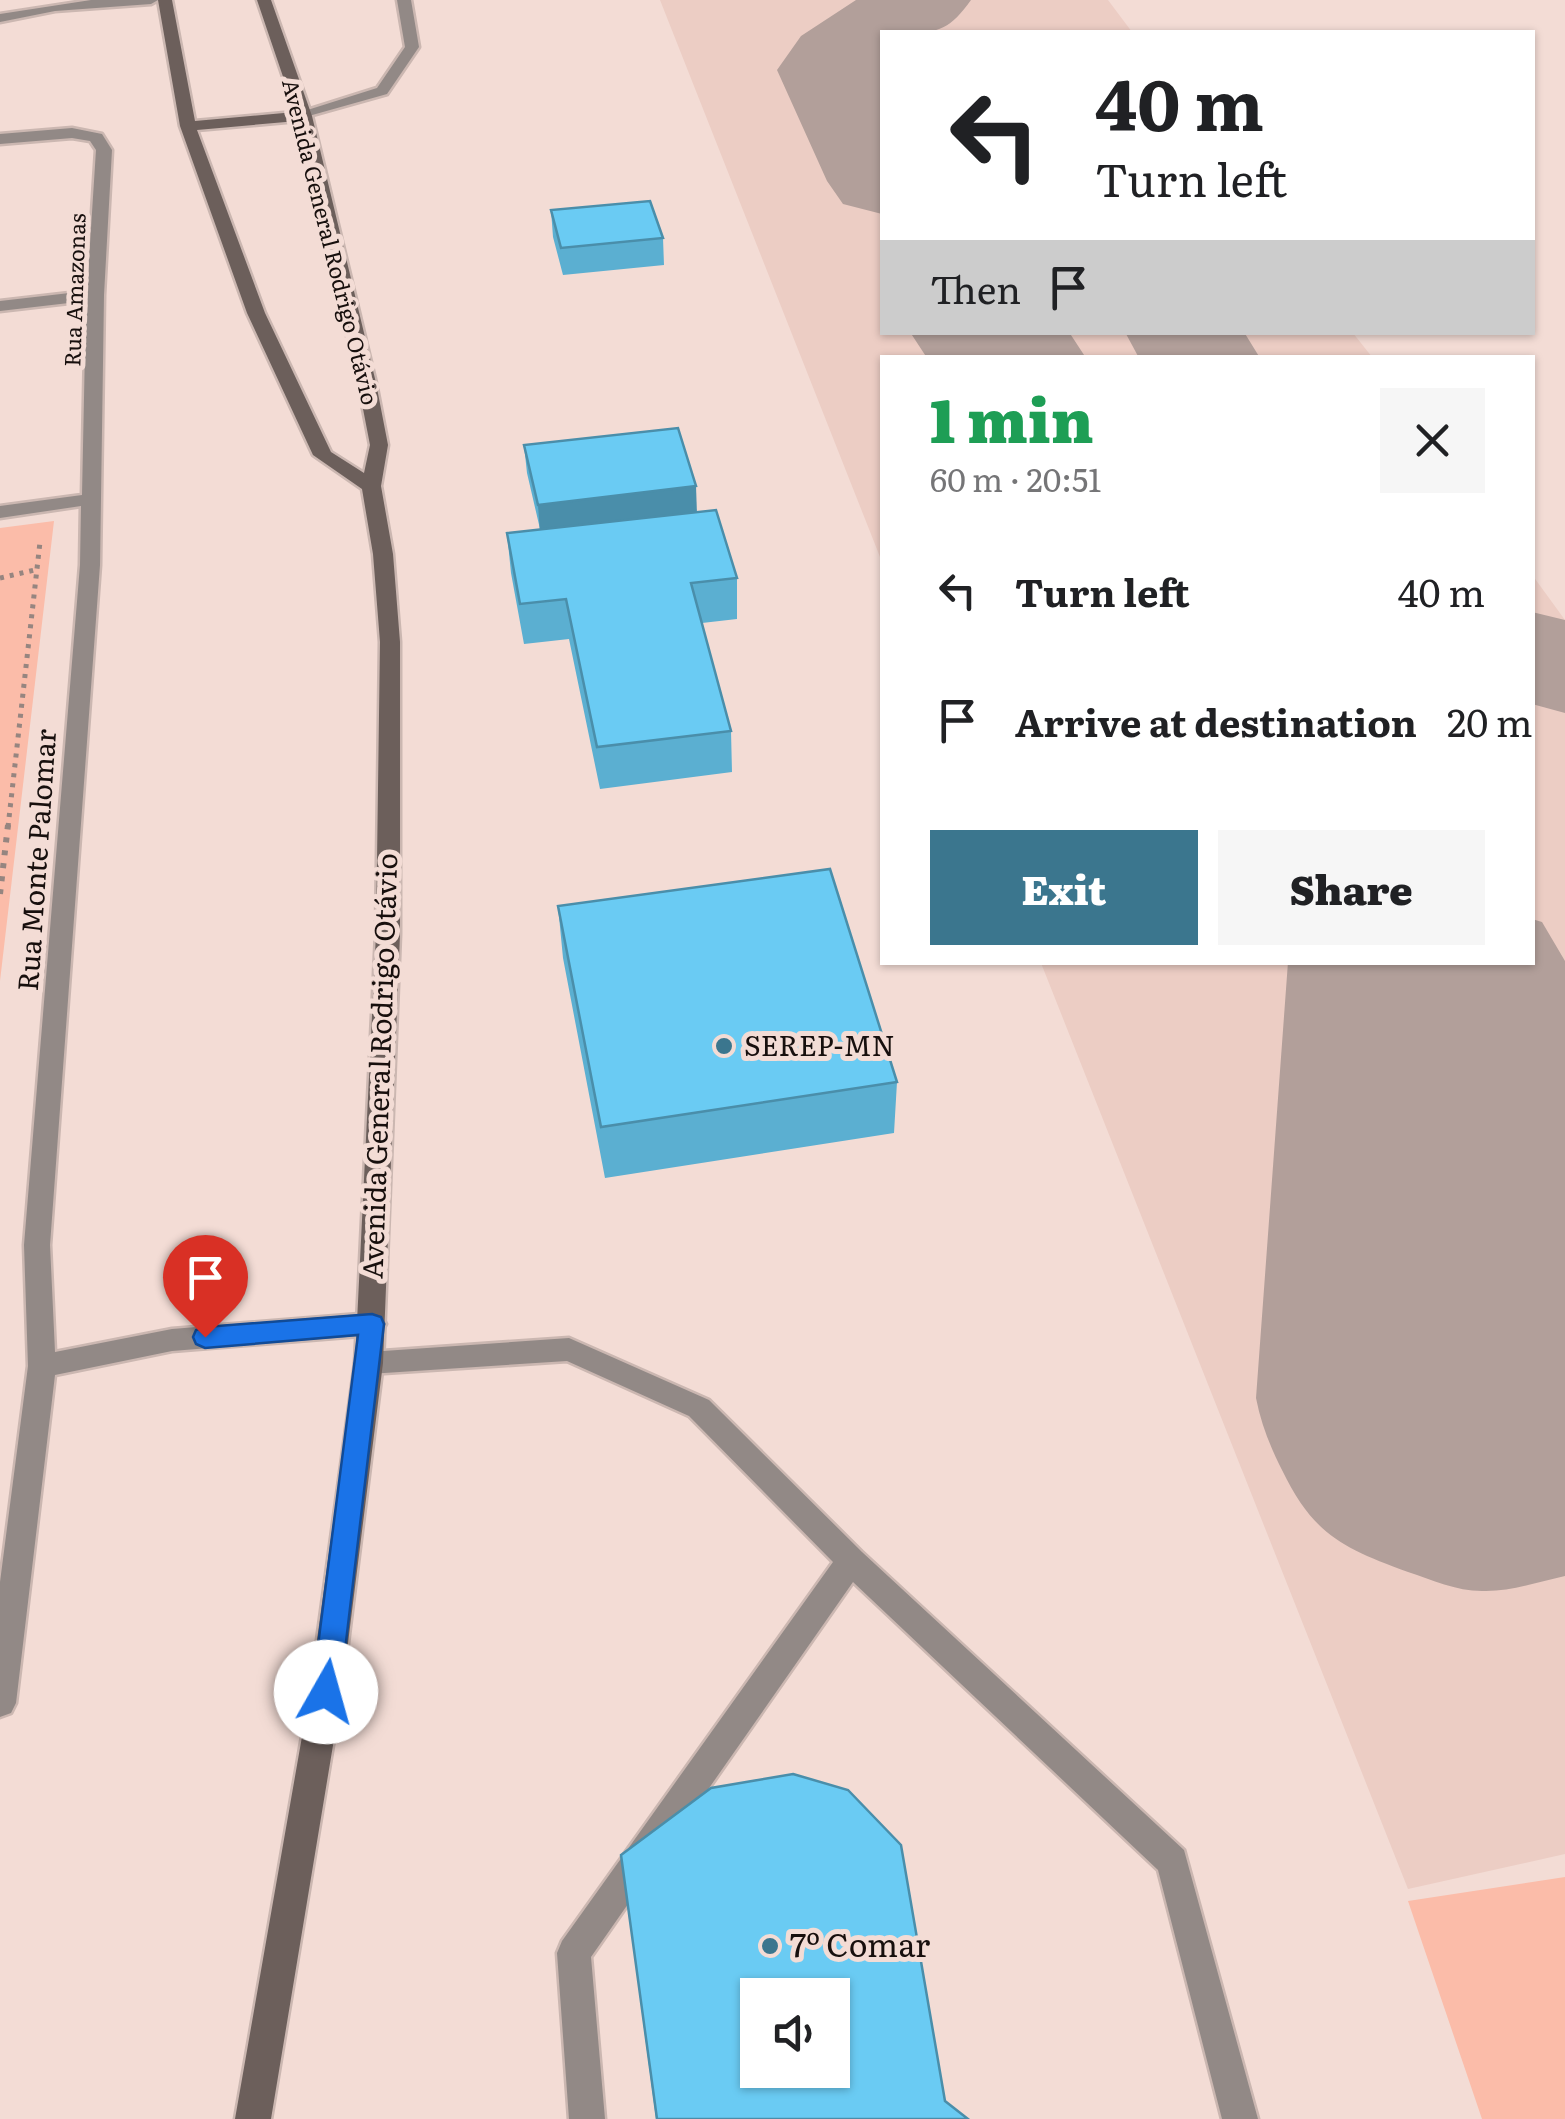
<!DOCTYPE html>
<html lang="en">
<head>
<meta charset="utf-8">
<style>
	body { margin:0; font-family:Literata,serif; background:#f6f6f6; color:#202124; height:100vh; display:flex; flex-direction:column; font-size:38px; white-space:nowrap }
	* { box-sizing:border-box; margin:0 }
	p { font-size:32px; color:#757577 }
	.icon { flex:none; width:55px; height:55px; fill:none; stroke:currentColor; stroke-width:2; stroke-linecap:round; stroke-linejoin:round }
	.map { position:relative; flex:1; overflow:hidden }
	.details { position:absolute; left:880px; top:355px; width:655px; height:610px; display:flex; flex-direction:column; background:#fff; border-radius:0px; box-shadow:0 2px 8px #0004 }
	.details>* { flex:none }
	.banner { position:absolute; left:880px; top:30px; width:655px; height:305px; border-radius:0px; box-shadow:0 2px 8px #0004; background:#fff; color:#202124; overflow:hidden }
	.buttons { position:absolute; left:740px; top:1978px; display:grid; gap:20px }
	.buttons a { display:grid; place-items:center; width:110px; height:110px; border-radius:0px; background:#fff; box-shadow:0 2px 8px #0004; font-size:50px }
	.pin { position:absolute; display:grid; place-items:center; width:85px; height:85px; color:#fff; margin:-102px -42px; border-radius:50% 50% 50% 0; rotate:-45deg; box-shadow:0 0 10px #0007 }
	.pin .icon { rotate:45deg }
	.me { position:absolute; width:110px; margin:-55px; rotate:7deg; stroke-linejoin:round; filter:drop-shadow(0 0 8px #0008) }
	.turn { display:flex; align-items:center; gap:35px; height:210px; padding:0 50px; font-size:45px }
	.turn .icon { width:130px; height:130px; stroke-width:2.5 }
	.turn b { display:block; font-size:70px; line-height:85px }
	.then { display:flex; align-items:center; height:95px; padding:0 50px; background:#0003; gap:20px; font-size:38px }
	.round { display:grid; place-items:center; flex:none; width:105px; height:105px; border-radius:0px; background:#f6f6f6 }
	.headline { display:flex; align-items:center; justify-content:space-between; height:170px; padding:0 50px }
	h1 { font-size:60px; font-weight:800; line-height:75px; color:#1e9e55 }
	.action { display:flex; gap:20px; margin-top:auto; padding:20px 50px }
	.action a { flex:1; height:115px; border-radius:0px; background:#3b768e; color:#fff; font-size:40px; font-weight:800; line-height:115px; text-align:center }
	.action a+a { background:#f6f6f6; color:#202124 }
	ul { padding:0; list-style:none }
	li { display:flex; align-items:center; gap:30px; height:130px; padding:0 50px }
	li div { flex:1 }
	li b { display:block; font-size:38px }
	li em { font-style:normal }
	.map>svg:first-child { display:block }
	.built { fill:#eccdc4 }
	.green { fill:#fbbca9 }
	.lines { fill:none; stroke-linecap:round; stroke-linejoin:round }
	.taxiway { fill:#b29f9a; fill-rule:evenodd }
	.lane-casing { stroke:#cbb7b1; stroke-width:5 }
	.street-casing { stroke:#cbb7b1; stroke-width:5 }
	.secondary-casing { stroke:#cbb7b1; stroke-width:5 }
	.path-far1 { stroke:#968580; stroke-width:5; stroke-dasharray:4 6; stroke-linecap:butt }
	.path { stroke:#968580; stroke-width:6; stroke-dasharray:5 8; stroke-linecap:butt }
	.lane { fill:#928986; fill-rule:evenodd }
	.street { fill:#928986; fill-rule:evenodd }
	.secondary { fill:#6c5f5b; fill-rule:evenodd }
	.wall { fill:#5bafd1 }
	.shaded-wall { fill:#4a8eaa }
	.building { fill:#6acbf3; stroke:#4a8eaa; stroke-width:2.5; fill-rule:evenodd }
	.route { fill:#1a73e8; stroke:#114b97; stroke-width:2.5 }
	.poi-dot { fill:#3b768e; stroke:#f3dcd5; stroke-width:4 }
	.labels { text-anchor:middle; stroke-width:10; stroke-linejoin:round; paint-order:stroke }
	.far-street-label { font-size:22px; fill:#170f0d; stroke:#f3dcd5 }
	.street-label { font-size:28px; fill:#170f0d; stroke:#f3dcd5 }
	.poi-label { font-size:28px; fill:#170f0d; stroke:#f3dcd5; text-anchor:start }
	.near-poi-label { font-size:32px; fill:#170f0d; stroke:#f3dcd5; text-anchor:start }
</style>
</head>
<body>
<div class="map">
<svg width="1565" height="2119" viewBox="0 0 1565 2119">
	<rect width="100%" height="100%" fill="#f3dcd5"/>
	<path class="built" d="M660,0H1108L1132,32H882V332L1353,333L1372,357L882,358V562Z
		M1533,576L1565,620V1854L1408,1889L1041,963L1532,962Z"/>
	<path class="green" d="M54,521L0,981V528Z
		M1565,1877V2119H1482L1408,1901Z"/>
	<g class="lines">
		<path class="taxiway" d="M856,0H971C943,40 927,32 882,32V214L843,204L827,181L777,70L801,36Z
			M910,332H1069L1086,358H927Z
			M1125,332H1244L1260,358H1139Z
			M1532,612L1565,620V713L1532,704Z
			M1532,919L1542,922L1565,961V1576C1537,1582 1510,1592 1482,1591C1456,1591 1432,1580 1408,1572C1342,1548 1313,1534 1282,1470C1270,1446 1261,1424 1256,1398L1288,962H1532Z"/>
		<g class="lane-casing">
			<path id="lane" d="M91,0H158L151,4L55,11L0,22V14Z
				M397,0H411L419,47L387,94L298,119V113L377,88L405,47Z
				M569,1338L709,1400L862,1552L1184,1850L1258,2119H1222L1158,1870L853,1582L591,1957L605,2119H569L557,1953L562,1941L833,1562L689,1416L567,1361L369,1374L359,1371L355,1363L359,1355L369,1352Z"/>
		</g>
		<g class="street-casing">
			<path id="street" d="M72,128L102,134L112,150L104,295L100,565L50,1245L55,1352L172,1329L372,1313L382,1316L386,1324L382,1332L372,1335L172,1351L55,1375L16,1703L11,1713L0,1717V1582L28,1366L24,1245L80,565L81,506L0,518V506L82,495L86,301L0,311V301L87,291L96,150L90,141L72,138L0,144V134Z"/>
		</g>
		<g class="secondary-casing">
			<path id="secondary" d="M158,0H172L195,121L295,112L257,0H271L312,116L376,383L388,445L381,486L393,554L400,642V934L383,1363L342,1691L271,2119H235L310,1691L355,1363L376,934L380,642L373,554L362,489L313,455L247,313L180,126ZM297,121L358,383L370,445L364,473L331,452L265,313L197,130Z"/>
		</g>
		<path class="path-far1" d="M0,578L39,569
			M8,827L40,542"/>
		<path class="path" d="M0,894L8,825"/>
		<use href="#lane" class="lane"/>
		<use href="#street" class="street"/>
		<use href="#secondary" class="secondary"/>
	</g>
	<path class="wall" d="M551,210L663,238L664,265L563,275L553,237Z
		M524,445L697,512L737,578V619L702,623L731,731L732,772L600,789L569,639L524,644L511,573L507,533L540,529L527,473Z
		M558,906L897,1082L894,1133L605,1178L563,958Z
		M621,1855L945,2101L968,2119H656Z"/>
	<path class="shaded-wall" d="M696,486L697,514L540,533L538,505Z"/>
	<path class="building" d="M650,201L663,238L561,248L551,210Z
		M678,428L696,486L538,505L524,445Z
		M716,510L737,578L691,583L731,731L597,747L566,599L520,604L507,533Z
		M830,869L897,1082L601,1127L558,906Z
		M793,1774L848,1790L901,1845L945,2101L968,2119H657L621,1855L711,1788ZM758,1995H832V2070H758Z"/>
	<path class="route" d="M372,1314L381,1317L384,1324L340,1692L336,1701L326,1705L316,1701L312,1692L358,1335L205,1348L196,1344L193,1337L196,1330L205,1327Z"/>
	<g class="poi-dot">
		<circle cx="724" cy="1046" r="10"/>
		<circle cx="770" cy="1946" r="10"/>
	</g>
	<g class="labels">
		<g class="far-street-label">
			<text transform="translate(330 242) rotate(76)" y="8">Avenida General Rodrigo Otávio</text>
			<text transform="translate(75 290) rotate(-88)" y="8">Rua Amazonas</text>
		</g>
		<g class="street-label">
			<text transform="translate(37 860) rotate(-86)" y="10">Rua Monte Palomar</text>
			<text transform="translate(380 1066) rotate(-88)" y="10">Avenida General Rodrigo Otávio</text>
		</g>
		<g class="poi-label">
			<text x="744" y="1056">SEREP-MN</text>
		</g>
		<g class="near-poi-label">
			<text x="790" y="1957">7º Comar</text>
		</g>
	</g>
</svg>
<div class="buttons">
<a><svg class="icon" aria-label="sound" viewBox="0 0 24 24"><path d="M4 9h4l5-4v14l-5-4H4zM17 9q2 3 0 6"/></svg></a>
</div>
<div class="pin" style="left:205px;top:1337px;background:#d93025"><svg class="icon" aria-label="arrive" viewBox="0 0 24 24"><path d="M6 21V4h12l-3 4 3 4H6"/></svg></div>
<svg class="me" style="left:326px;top:1692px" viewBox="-20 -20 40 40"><circle r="19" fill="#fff"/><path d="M0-13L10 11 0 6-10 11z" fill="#1a73e8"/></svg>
<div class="banner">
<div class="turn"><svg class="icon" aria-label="left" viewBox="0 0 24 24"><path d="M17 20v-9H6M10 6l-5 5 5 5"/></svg><div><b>40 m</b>Turn left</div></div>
<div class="then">Then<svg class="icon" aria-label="arrive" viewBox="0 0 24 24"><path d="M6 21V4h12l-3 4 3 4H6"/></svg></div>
</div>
<section class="details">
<div class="headline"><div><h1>1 min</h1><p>60 m · 20:51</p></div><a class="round"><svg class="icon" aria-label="close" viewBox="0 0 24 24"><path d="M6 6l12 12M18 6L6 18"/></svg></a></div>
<ul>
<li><svg class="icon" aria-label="left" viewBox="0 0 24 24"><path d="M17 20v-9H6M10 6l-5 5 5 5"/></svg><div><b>Turn left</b></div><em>40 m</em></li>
<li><svg class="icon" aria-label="arrive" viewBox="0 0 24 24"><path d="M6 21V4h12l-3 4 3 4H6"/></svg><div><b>Arrive at destination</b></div><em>20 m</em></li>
</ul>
<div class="action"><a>Exit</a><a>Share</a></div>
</section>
</div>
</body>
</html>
